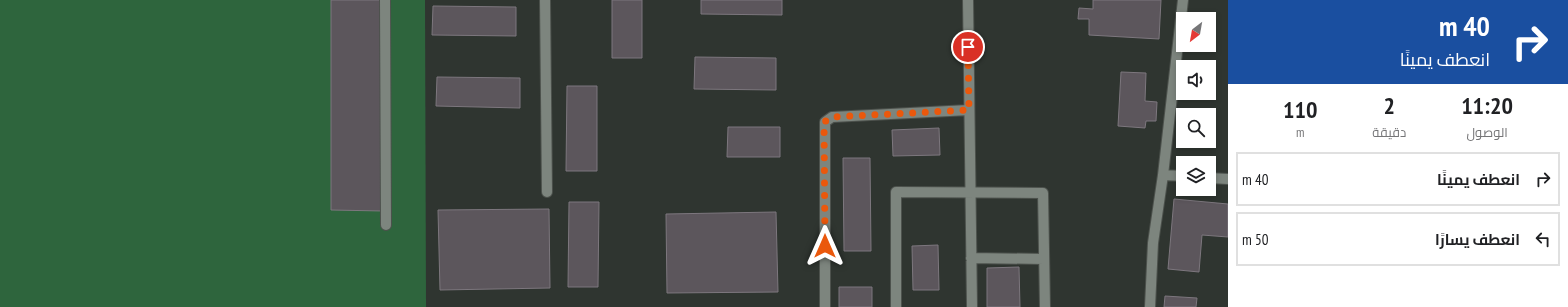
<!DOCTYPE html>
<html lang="ar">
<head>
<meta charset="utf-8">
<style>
	body { margin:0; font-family:"PT Sans Narrow",Cairo,sans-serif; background:#f6f6f6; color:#202124; direction:rtl; height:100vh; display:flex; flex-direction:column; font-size:15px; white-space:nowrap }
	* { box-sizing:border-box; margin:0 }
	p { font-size:13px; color:#757577 }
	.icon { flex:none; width:22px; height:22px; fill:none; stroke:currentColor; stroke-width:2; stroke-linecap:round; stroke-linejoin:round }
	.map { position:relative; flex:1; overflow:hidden; direction:ltr }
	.drawer { display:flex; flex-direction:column; background:#fff; width:340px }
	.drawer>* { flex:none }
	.guide { background:#1a4fa0; color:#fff; overflow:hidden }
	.needle { width:26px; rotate:211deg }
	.controls { position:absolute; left:1176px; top:12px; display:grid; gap:8px }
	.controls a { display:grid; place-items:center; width:40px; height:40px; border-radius:0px; background:#fff; box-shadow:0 2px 6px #0003; font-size:20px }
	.pin { position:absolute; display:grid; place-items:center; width:34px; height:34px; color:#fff; margin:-17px; border:2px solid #fff; border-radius:50%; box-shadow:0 1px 4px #0007 }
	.me { position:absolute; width:44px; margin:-22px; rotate:0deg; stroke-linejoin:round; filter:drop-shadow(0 0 3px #0008) }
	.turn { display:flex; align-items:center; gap:14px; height:84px; padding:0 12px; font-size:18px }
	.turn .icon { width:52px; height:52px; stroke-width:2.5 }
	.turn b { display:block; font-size:28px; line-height:34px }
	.eta { display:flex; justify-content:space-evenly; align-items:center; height:68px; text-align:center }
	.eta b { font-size:24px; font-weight:700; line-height:28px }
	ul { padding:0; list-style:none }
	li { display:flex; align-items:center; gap:12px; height:54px; margin:0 8px 6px; padding:0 4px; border:2px solid #e0e0e0; border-radius:0px }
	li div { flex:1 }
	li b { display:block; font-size:15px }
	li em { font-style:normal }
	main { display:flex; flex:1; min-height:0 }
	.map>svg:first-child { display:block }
	.green { fill:#2e653d }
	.building { fill:#5c565c; stroke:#7d777e }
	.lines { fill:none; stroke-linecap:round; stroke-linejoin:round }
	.lane-casing { stroke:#4d524d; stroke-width:12 }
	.street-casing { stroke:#4d524d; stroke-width:12 }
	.lane { stroke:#7d857e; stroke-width:10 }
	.street { stroke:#7d857e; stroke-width:10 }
	.route { stroke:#ea580c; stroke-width:7; stroke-dasharray:0 12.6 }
</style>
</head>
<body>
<main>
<section class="drawer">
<div class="guide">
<div class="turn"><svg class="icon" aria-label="right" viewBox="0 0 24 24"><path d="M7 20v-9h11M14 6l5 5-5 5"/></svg><div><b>40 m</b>انعطف يمينًا</div></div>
</div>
<div class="eta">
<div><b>11:20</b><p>الوصول</p></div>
<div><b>2</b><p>دقيقة</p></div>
<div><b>110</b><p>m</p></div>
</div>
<ul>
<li><svg class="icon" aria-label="right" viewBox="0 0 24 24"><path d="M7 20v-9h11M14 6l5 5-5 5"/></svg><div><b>انعطف يمينًا</b></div><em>40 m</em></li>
<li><svg class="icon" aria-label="left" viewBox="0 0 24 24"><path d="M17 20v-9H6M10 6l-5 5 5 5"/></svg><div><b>انعطف يسارًا</b></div><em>50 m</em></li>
</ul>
</section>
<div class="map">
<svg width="1228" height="307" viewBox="0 0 1228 307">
	<rect width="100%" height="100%" fill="#2f3530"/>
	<path class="green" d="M0,0H425L426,307H0Z"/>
	<path class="building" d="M331,0H384L383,211L331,210Z
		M612,0H642V58H612Z
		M701,0H782V15L701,14Z
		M1093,0H1161L1159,39L1089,35V19H1078L1079,8L1093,9Z
		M433,6L516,7V36L432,35Z
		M695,57L776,58V90L694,89Z
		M1121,72L1146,73L1145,101L1157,102L1156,121H1146L1145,128L1118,126Z
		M437,77L520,78V108L436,106Z
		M567,86H597V171H566Z
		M728,127H780V157H727Z
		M939,128L940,155L893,156L892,130Z
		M843,158H870L871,251H844Z
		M1174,199L1228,204V237L1202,235L1199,272L1168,269Z
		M569,202H599L598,287H568Z
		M549,209L550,288L440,290L438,210Z
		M776,212L778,292L667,293L666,214Z
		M938,245L939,290H913L912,246Z
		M1019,267L1020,307H987V268Z
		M839,287H872V307H839Z
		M1165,296L1197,298L1196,307H1164Z"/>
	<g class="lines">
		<g class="lane-casing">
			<path id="lane" d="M385,0L386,225
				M545,0L547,192"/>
		</g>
		<g class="street-casing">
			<path id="street" d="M968,0L972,307
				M1183,0L1163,175L1183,176
				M1209,178L1228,179
				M971,258L1044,259
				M825,307V122L832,117L969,110
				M896,307V192L1043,193L1045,307
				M1150,307L1153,243L1163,175"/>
		</g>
		<use href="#lane" class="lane"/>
		<use href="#street" class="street"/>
	</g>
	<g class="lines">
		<path class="route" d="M825,246L824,122L832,117L969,110L968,47"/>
	</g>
</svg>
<div class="controls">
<a><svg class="needle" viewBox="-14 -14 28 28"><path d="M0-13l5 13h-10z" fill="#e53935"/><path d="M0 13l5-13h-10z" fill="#757577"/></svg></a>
<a><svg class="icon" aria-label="sound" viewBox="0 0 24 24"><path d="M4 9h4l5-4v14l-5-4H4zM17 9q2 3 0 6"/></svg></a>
<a><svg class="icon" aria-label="search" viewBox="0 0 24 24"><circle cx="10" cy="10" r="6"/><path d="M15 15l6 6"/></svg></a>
<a><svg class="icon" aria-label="layers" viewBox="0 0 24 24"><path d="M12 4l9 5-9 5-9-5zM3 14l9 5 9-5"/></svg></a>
</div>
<div class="pin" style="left:968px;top:47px;background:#d93025"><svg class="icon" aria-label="arrive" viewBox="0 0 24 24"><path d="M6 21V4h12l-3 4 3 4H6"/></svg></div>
<svg class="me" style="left:825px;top:246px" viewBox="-20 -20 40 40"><path d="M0-17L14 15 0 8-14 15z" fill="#ea580c" stroke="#fff" stroke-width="4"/></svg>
</div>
</main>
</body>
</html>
